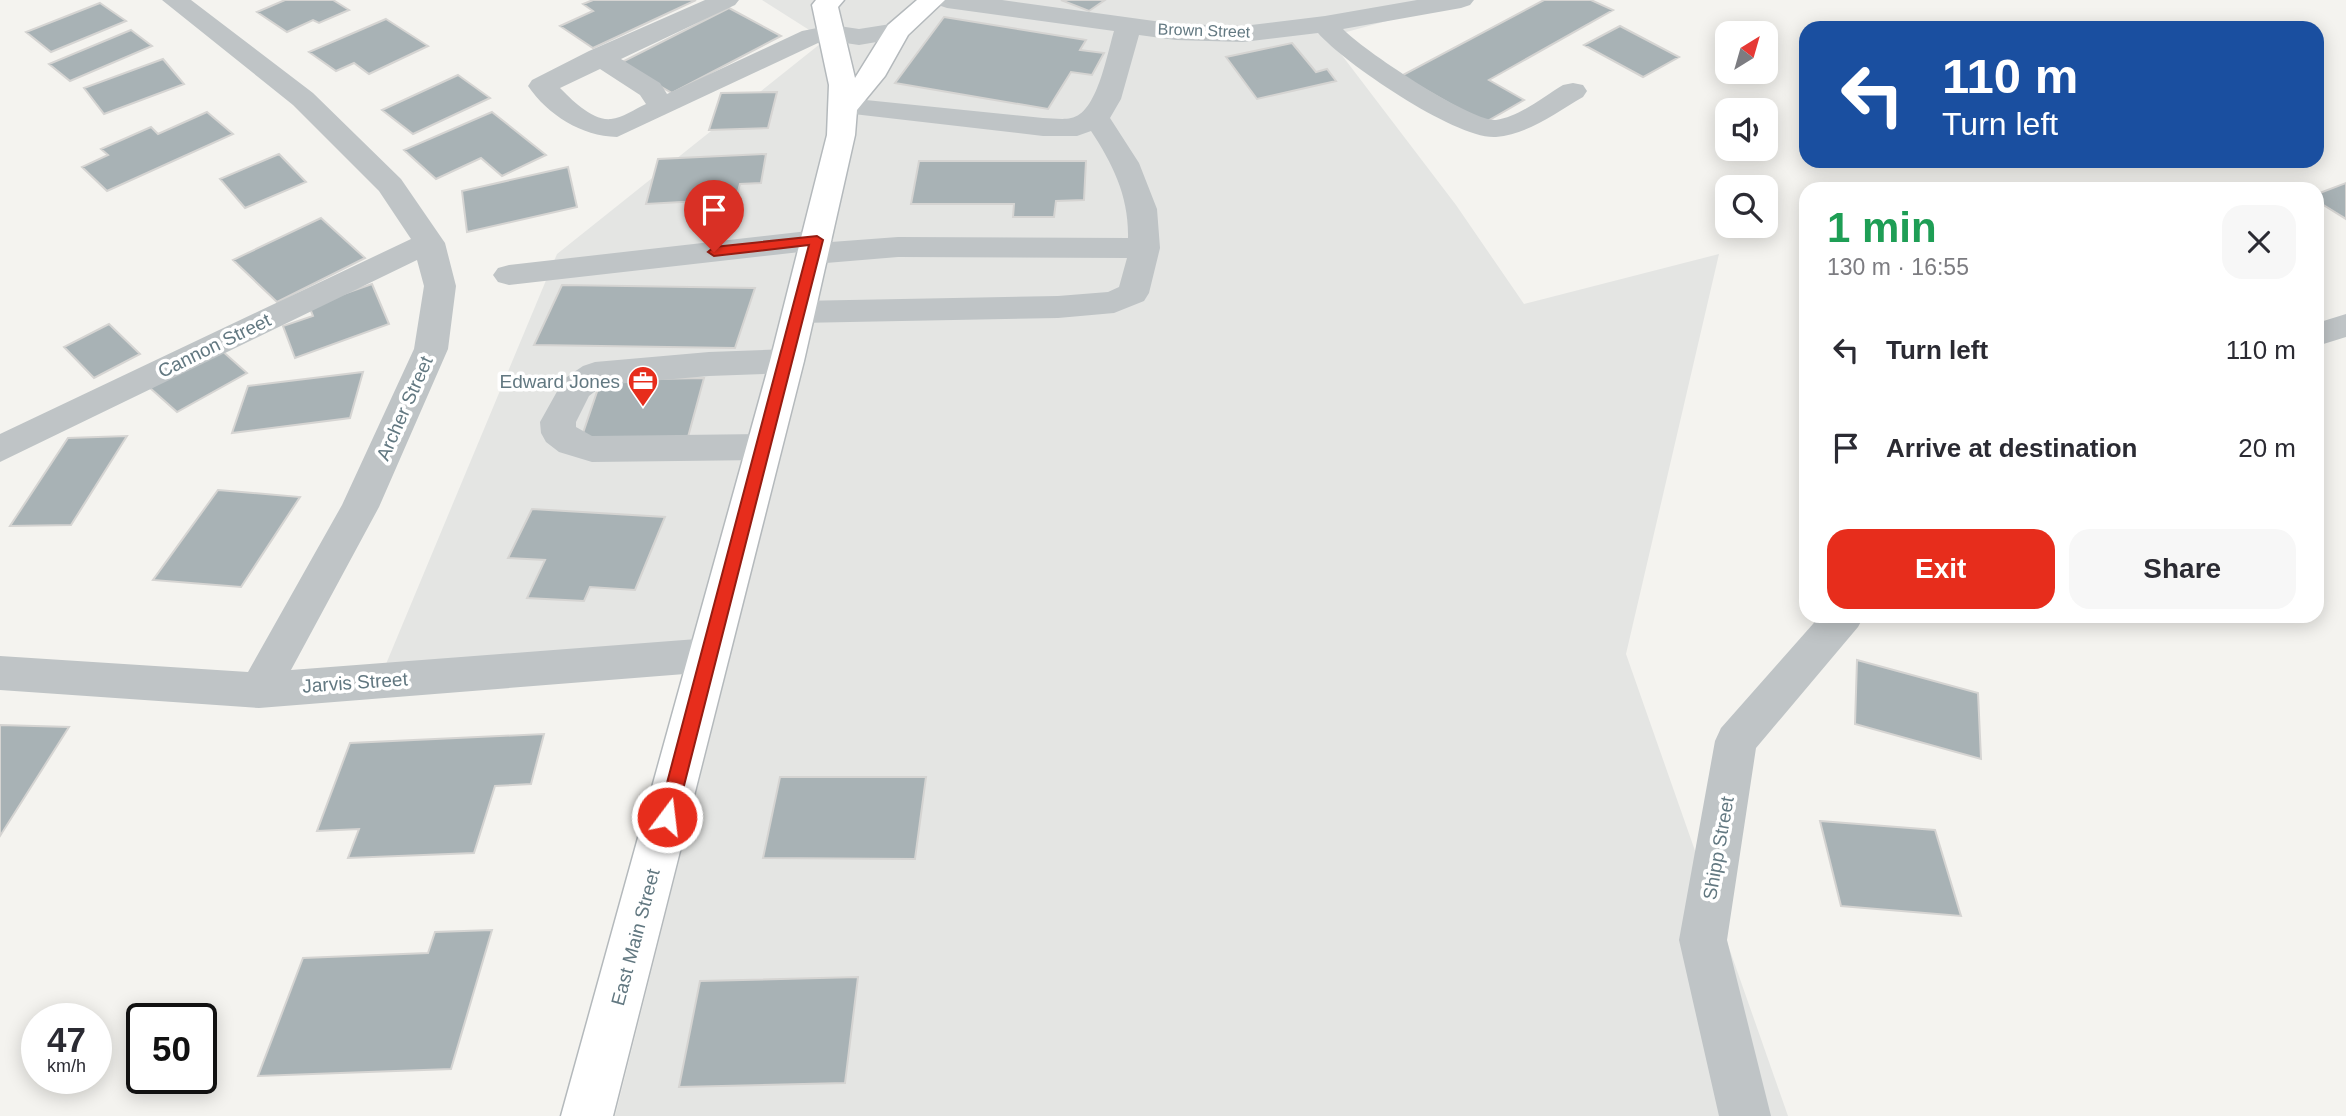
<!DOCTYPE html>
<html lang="en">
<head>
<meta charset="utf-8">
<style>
	body { margin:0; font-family:Arial,sans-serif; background:#f7f7f7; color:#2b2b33; height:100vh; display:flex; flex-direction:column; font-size:26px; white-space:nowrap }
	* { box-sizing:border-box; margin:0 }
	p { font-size:23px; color:#7c7c81 }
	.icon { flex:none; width:38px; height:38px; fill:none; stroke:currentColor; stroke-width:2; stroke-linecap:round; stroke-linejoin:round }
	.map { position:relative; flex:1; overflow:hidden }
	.panel { position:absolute; left:1799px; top:182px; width:525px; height:441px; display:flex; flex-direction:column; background:#fff; border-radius:21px; box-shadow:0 4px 18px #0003 }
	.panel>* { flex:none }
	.guide { position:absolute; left:1799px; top:21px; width:525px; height:147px; border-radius:21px; box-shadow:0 4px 18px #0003; background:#1a4fa0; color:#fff; overflow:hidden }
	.needle { width:46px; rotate:37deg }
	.buttons { position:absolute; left:1715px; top:21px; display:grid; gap:14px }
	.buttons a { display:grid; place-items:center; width:63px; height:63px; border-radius:14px; background:#fff; box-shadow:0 4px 18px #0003; font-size:35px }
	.speed { position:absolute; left:21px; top:1003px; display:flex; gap:14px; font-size:35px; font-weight:700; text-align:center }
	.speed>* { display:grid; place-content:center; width:91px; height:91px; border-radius:50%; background:#fff; box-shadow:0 4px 18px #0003; line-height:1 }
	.speed small { font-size:18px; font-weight:400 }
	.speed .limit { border:4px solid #111; border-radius:10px; background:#fff; color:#111 }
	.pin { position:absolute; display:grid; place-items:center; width:60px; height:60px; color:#fff; margin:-72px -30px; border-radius:50% 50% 50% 0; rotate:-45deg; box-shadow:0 0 7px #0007 }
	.pin .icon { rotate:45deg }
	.me { position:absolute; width:77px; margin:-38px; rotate:15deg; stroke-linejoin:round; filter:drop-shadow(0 0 5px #0008) }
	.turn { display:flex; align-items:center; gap:24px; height:147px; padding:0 28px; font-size:32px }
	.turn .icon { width:91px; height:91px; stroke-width:2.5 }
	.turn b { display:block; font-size:49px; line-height:60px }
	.round { display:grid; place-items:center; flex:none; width:74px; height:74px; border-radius:21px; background:#f7f7f7 }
	.summary { display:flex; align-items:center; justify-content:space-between; height:119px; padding:0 28px }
	h1 { font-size:42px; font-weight:700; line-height:52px; color:#1e9e55 }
	.primary-button { display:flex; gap:14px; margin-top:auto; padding:14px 28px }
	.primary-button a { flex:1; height:80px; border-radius:21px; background:#e72d1c; color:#fff; font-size:28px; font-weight:700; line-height:80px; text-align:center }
	.primary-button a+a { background:#f7f7f7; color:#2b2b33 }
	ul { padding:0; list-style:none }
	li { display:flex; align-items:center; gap:21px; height:98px; padding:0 28px }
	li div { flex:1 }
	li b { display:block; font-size:26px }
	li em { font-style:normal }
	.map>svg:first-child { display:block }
	.built { fill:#e4e5e3 }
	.building { fill:#a8b2b5; stroke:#d5d4d2; stroke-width:2 }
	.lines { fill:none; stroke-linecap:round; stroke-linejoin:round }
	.major-casing { stroke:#b4b9bc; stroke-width:3 }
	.minor { fill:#bfc4c6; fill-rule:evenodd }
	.major { fill:#fff; fill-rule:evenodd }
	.route { fill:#e72d1c; stroke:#961d12; stroke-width:2 }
	.labels { text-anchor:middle; stroke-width:7; stroke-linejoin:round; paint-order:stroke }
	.far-street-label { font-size:16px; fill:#627881; stroke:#fff }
	.street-label { font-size:19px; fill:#627881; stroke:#fff }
	.poi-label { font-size:19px; fill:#627881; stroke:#fff; text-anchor:end }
</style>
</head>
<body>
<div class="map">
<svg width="2346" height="1116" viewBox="0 0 2346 1116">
	<rect width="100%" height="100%" fill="#f4f3ef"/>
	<path class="built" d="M762,0H1464L1328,37L1456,205L1524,304L1719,254L1626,654L1788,1116H615L729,662L381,676L557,254L825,40Z"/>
	<path class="building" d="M285,0H333L349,10L319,23L313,20L287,32L257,12Z
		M593,0H696L593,48L560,26L593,11L583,4Z
		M1061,0H1105L1089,11Z
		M1544,0H1591L1613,10L1489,80L1524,100L1484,123L1401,76Z
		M100,3L126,21L51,52L26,32Z
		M729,8L781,36L672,93L620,63Z
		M944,17L1086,40L1080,50L1104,53L1092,75L1071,72L1048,109L895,83Z
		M386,19L428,46L369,74L354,63L336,71L309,52Z
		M1620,26L1679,57L1643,77L1584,45Z
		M131,30L152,46L70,81L49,64Z
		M1292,43L1316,72L1327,69L1336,81L1257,99L1226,57Z
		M163,59L184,84L104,114L84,88Z
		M458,75L490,98L413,134L382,110Z
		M777,92L768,128L709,130L721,93Z
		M207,112L233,134L107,191L82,167L108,155L101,149L151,127L158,134Z
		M492,112L546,155L502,176L481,158L436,179L404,150Z
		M279,154L306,182L245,208L220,179Z
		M766,154L761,183L740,184L736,199L646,204L658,159Z
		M919,161H1086L1084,200L1056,201L1054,217H1013L1014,204H911Z
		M568,167L577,207L467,232L462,191Z
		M2346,183V219L2317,201V194Z
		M321,218L365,258L277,302L233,260Z
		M372,284L389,324L295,358L283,326L313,316L309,306Z
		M562,285L755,288L735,348L534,345Z
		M109,324L140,354L94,378L64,347Z
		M220,349L247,373L177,412L150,388Z
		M363,372L350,418L232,433L248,386Z
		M704,378L688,437L581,439L601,380Z
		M127,436L71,525L10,526L68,438Z
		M218,490L300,497L241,587L153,580Z
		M532,509L665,517L635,590L590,587L584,601L527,598L545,560L508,558Z
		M1857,660L1978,693L1981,759L1855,724Z
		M0,725L69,727L0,836Z
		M544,734L531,784L495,786L474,853L348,858L359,829L317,831L350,743Z
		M780,777H926L915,859L763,858Z
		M1820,821L1935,830L1961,916L1841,906Z
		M492,930L451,1069L258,1076L303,958L428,953L435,932Z
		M858,977L845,1083L679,1087L700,981Z"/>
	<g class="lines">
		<g class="major-casing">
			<path id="major" d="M816,0H844L838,7L855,78L888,25L917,0H945L908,35L885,76L857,110L855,135L804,361L613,1116H561L770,361L827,135L829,85L812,5Z"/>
		</g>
		<path class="minor" d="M162,0H191L313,93L401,179L445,243L456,286L448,349L379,507L291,670L710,638L724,643L730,655L724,667L710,672L259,708L0,690V656L248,672L342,505L414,349L424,286L417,260L0,462V434L411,239L379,191L293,105Z
			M705,0H739L735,5L621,59L660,83L667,94L802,31L832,25L859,29L897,23L906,25L910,31L906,37L859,45L832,41L818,43L617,137C581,136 548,115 528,86L532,80L589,51ZM600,69L640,95L646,104C635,109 622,118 611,119C592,121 571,99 560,88Z
			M934,0H1002L1176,24L1243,26L1325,16L1417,0H1474L1470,5L1461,8L1343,29C1361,49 1471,122 1496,120C1519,117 1543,97 1563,85L1573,83L1583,85L1587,91L1583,97C1555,113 1529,134 1496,137C1457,140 1344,63 1318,33L1243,42L1176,40L1139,35L1121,99L1110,118L1139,163L1157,209L1160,248L1149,293L1144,301L1114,313L1058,318L798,323L786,320L782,312L786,304L798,301L1058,296L1108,292L1119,287L1127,258L898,257L814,264L803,261L800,252L509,285L498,282L493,275L498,268L509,265L817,230L828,233L833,240L831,242L898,237L1128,238C1129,197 1113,164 1091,131L1077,136H1043L836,112L832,106L836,100L846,98L1043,118C1052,118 1063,120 1071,118C1097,114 1107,54 1114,31L947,8L938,5Z
			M2346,314V337L2317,346V323Z
			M787,349L799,353L804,361L799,369L787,373L709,376L603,385L589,396L576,422V427L592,436L764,434L777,438L782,447L777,456L764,460L592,462L559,452L546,442L541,433L540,422L564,379L583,366L595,362L709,352Z
			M1820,616H1864L1858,627L1756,748L1727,940L1771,1116H1719L1679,940L1715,741L1721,728Z"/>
		<use href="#major" class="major"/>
	</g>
	<path class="route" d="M817,236L823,240L676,817L673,823L667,825L660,823L658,817L809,245L714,256L708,252L714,247Z"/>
	<defs>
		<g id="office-pin" transform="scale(1.575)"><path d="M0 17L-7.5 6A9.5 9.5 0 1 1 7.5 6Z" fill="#e72d1c" stroke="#fff"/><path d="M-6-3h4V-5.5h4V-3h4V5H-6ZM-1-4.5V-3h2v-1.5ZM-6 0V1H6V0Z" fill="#fff"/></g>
	</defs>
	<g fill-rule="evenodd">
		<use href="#office-pin" x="643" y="381"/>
	</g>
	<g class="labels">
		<g class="far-street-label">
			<text transform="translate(1204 30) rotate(2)" y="6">Brown Street</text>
		</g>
		<g class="street-label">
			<text transform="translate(214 345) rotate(-26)" y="7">Cannon Street</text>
			<text transform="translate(404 408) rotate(-66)" y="7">Archer Street</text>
			<text transform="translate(355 682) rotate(-4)" y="7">Jarvis Street</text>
			<text transform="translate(1718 848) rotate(-80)" y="7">Shipp Street</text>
			<text transform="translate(635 937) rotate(-75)" y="7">East Main Street</text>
		</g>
		<g class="poi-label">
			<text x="620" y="388">Edward Jones</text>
		</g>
	</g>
</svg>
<div class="buttons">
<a><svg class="needle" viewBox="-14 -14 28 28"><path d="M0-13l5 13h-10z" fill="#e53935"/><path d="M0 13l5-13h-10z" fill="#7c7c81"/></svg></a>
<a><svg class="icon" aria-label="sound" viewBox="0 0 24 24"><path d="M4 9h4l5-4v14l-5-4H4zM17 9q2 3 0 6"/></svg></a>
<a><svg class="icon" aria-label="search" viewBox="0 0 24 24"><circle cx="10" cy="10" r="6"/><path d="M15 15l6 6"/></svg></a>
</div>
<div class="speed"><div>47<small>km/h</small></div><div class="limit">50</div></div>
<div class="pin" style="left:714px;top:252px;background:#d93025"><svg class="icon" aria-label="arrive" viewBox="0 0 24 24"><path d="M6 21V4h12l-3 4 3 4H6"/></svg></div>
<svg class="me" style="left:667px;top:817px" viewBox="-20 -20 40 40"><circle r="17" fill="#e72d1c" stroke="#fff" stroke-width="3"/><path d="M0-11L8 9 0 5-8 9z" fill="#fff"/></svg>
<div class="guide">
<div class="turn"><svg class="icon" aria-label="left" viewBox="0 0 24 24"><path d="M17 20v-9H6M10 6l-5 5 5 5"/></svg><div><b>110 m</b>Turn left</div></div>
</div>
<section class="panel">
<div class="summary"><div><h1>1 min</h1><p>130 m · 16:55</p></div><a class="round"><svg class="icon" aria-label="close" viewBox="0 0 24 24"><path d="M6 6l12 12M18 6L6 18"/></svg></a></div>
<ul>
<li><svg class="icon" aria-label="left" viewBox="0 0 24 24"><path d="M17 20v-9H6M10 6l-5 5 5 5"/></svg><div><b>Turn left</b></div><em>110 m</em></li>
<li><svg class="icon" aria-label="arrive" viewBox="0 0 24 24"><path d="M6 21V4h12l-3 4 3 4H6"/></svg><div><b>Arrive at destination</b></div><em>20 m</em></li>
</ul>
<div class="primary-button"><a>Exit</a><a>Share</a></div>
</section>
</div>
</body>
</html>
